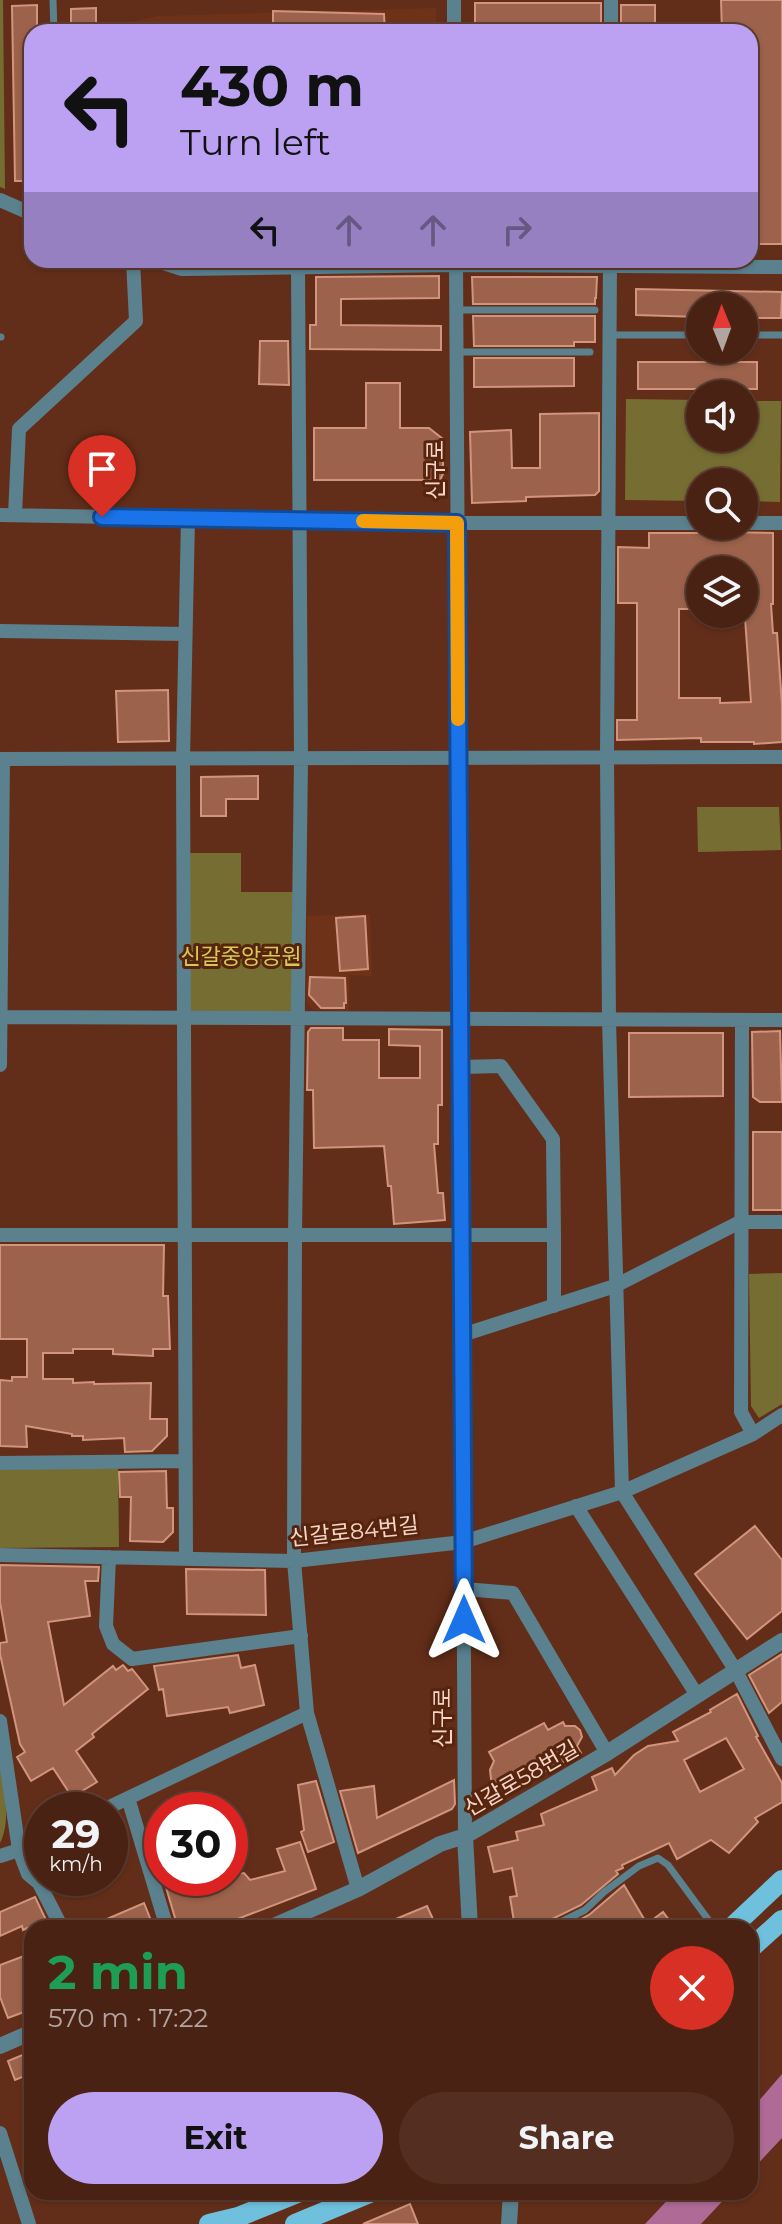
<!DOCTYPE html>
<html lang="en">
<head>
<meta charset="utf-8">
<style>
	body { margin:0; font-family:Montserrat,"Noto Sans KR",sans-serif; background:#542f21; color:#f1f3f6; height:100vh; display:flex; flex-direction:column; font-size:30px; white-space:nowrap }
	* { box-sizing:border-box; margin:0 }
	p { font-size:26px; color:#b2a4a0 }
	.icon { flex:none; width:44px; height:44px; fill:none; stroke:currentColor; stroke-width:2; stroke-linecap:round; stroke-linejoin:round }
	.map { position:relative; flex:1; overflow:hidden }
	.sheet { position:absolute; left:24px; top:1920px; width:734px; height:280px; display:flex; flex-direction:column; background:#4a2213; border-radius:24px; box-shadow:0 2px 6px #0004,0 0 0 2px #613f33 }
	.sheet>* { flex:none }
	.guide { position:absolute; left:24px; top:24px; width:734px; height:244px; border-radius:24px; box-shadow:0 2px 6px #0004,0 0 0 2px #613f33; background:#bca0f2; color:#111; overflow:hidden }
	.needle { width:52px; rotate:359deg }
	.buttons { position:absolute; left:686px; top:292px; display:grid; gap:16px }
	.buttons a { display:grid; place-items:center; width:72px; height:72px; border-radius:50%; background:#4a2213; box-shadow:0 2px 6px #0004,0 0 0 2px #613f33; font-size:40px }
	.speed { position:absolute; left:24px; top:1792px; display:flex; gap:16px; font-size:40px; font-weight:700; text-align:center }
	.speed>* { display:grid; place-content:center; width:104px; height:104px; border-radius:50%; background:#4a2213; box-shadow:0 2px 6px #0004,0 0 0 2px #613f33; line-height:1 }
	.speed small { font-size:20px; font-weight:400 }
	.speed .limit { border:12px solid #d22; background:#fff; color:#111 }
	.pin { position:absolute; display:grid; place-items:center; width:68px; height:68px; color:#fff; margin:-82px -34px; border-radius:50% 50% 50% 0; rotate:-45deg; box-shadow:0 0 8px #0007 }
	.pin .icon { rotate:45deg }
	.me { position:absolute; width:88px; margin:-44px; rotate:0deg; stroke-linejoin:round; filter:drop-shadow(0 0 6px #0008) }
	.turn { display:flex; align-items:center; gap:28px; height:168px; padding:0 24px; font-size:36px }
	.turn .icon { width:104px; height:104px; stroke-width:2.5 }
	.turn b { display:block; font-size:56px; line-height:68px }
	.lanes { display:flex; align-items:center; height:76px; padding:0 24px; background:#0003; justify-content:center; gap:40px; direction:ltr }
	.lanes .off { opacity:.35 }
	.round { display:grid; place-items:center; flex:none; width:84px; height:84px; border-radius:42px; background:#542f21 }
	.headline { display:flex; align-items:center; justify-content:space-between; height:136px; padding:0 24px }
	h1 { font-size:48px; font-weight:700; line-height:60px; color:#1e9e55 }
	.cta { display:flex; gap:16px; margin-top:auto; padding:16px 24px }
	.cta a { flex:1; height:92px; border-radius:48px; background:#bca0f2; color:#111; font-size:32px; font-weight:700; line-height:92px; text-align:center }
	.cta a+a { background:#542f21; color:#f1f3f6 }
	.map>svg:first-child { display:block }
	.built { fill:#6e3219 }
	.green { fill:#756d32 }
	.water { fill:#af6a95 }
	.building { fill:#9c624b; stroke:#d2947c; stroke-width:2; fill-rule:evenodd }
	.lines { fill:none; stroke-linecap:round; stroke-linejoin:round }
	.service { stroke:#5b818e; stroke-width:7 }
	.minor { stroke:#5b818e; stroke-width:14 }
	.tertiary { stroke:#5b818e; stroke-width:16 }
	.primary { stroke:#6ec0dc; stroke-width:20 }
	.route-casing { stroke:#114b97; stroke-width:20 }
	.route { stroke:#1a73e8; stroke-width:14 }
	.slow { stroke:#f59e0b; stroke-width:14 }
	.labels { text-anchor:middle; stroke-width:6; stroke-linejoin:round; paint-order:stroke }
	.street-label { font-size:22px; fill:#f6d4c8; stroke:#57240d }
	.park-label { font-size:22px; fill:#d7c957; stroke:#57240d }
</style>
</head>
<body>
<div class="map">
<svg width="782" height="2224" viewBox="0 0 782 2224">
	<rect width="100%" height="100%" fill="#632e19"/>
	<path class="built" d="M436,8V32H104V28L158,16Z
		M370,914L372,976L350,975L349,1011L313,1010L307,1002V916Z"/>
	<path class="green" d="M0,0H3L5,189L0,187Z
		M626,399L700,400V438H744V401H781L780,502L744,501V482H700V501L625,500Z
		M697,807H779L781,850L698,852Z
		M183,853H241V892H299V1019H183Z
		M782,1273V1404L759,1418L751,1406L749,1274Z
		M118,1466L119,1547L0,1548V1470Z
		M0,1764C3,1790 12,1819 0,1843Z"/>
	<path class="water" d="M782,2074V2138L750,2172V2111Z
		M675,2192H731L701,2224H645Z"/>
	<path class="building" d="M721,0H782V244H750V219H759L758,154H759L757,104H750V32H722Z
		M475,3H601V26H475Z
		M37,5V32H32V181H15L12,6Z
		M621,5H655V32H624V26H621Z
		M96,8V32H71V9Z
		M273,11L384,14L385,32H273Z
		M439,276V298L341,299V325L441,326V350L310,349V325H316V277Z
		M472,277H597L596,298H595V304H473Z
		M636,289L782,292L781,318H744V306H700V317L636,315Z
		M473,316H595V342H574V346H474Z
		M260,341H288L289,385L259,384Z
		M474,358H574V386L474,387Z
		M638,362H757V389H638Z
		M366,383H400V428H429L443,439V474L440,480H314V428H366Z
		M599,413V491L595,495L526,497V501L472,503L470,432L511,430L512,468H540V414Z
		M708,529H718V532L773,533V604H771L773,633H777L782,705V742L754,744V742H701V738L617,740V720H637V603H618V547L649,548V533H700ZM700,570H744V604L751,702L720,703V698H679V609H700Z
		M168,690L169,741L118,742L116,691Z
		M258,776V799H226V816H201V777Z
		M365,916L368,969L340,971L336,918Z
		M310,977L345,978L346,1003H344V1008H321L309,995Z
		M311,1028H343V1040H379V1078H420V1046L389,1045V1029L442,1030V1105H438V1144H434L438,1193H443L445,1220L394,1224L391,1186H388L384,1146L314,1148L313,1090H307L308,1032Z
		M780,1031L782,1102H760L753,1097L752,1032Z
		M629,1033H723V1096L629,1097Z
		M753,1132H782V1210H753Z
		M0,1245H164L163,1296H168L170,1349H153V1356L113,1354V1349H73V1353H43V1379H73V1383L94,1382V1384L151,1383L150,1419H167V1436L152,1451L125,1452L124,1438L83,1440V1436H72V1434L26,1426L27,1447L0,1446V1380L12,1381V1377H27V1339H0Z
		M166,1471L167,1508H173V1532L163,1542L130,1541L131,1497H120L119,1472Z
		M755,1526L782,1560V1611L747,1639L695,1574Z
		M0,1565L99,1567L98,1581H85L90,1616L48,1622L64,1705L113,1666L116,1670L123,1665L128,1671L132,1669L148,1689L92,1734L94,1737L76,1751L97,1782L72,1797L53,1768L31,1781L17,1757L25,1752L20,1744L0,1654V1643L7,1642L0,1602Z
		M186,1569L265,1570L266,1615L187,1614Z
		M782,1654V1702L769,1713L749,1675Z
		M238,1655L241,1668L255,1665L264,1705L230,1713L228,1707L167,1716L163,1689L159,1690L154,1666Z
		M737,1694L758,1736L756,1737L782,1783V1802L755,1818L758,1822L729,1853L711,1840L677,1859L669,1843L622,1865L623,1868L616,1871L618,1874L581,1905L546,1922L543,1928H515L510,1897L517,1896L512,1868L494,1872L488,1847L518,1840L516,1832L544,1825L541,1814L597,1790L592,1777L612,1768L615,1775L634,1755L648,1746L678,1741L673,1732L711,1712L710,1710ZM726,1738L744,1769L700,1792L684,1760Z
		M563,1722L565,1726H575L580,1730L582,1737L577,1746L581,1753L509,1790L506,1784L495,1783L491,1779L490,1770L494,1761L489,1752L544,1723L548,1730Z
		M454,1780L455,1804L452,1809L358,1853L340,1791L374,1786L377,1818Z
		M316,1781L334,1842L308,1852L301,1832L304,1830L298,1785Z
		M300,1842L316,1889L214,1928H178L165,1884L208,1878H230V1875L244,1873L250,1880L285,1871L277,1849Z
		M624,1885L647,1924L663,1912L675,1928H564L589,1915Z
		M35,1897L46,1920L23,1930L22,1926L0,1936V1912Z
		M144,1903L154,1928H86Z
		M427,1906L437,1928H374Z
		M32,1953V2009L8,2018L0,1997V1965Z
		M32,2051V2073L15,2080L8,2061Z
		M410,2204L418,2224H363Z"/>
	<g class="lines">
		<path class="service" d="M53,0L54,32
			M456,310H595
			M610,335H700
			M744,335H782
			M0,337H1
			M456,352H590
			M549,1928L585,1910L604,1892L639,1866L658,1858L668,1865L710,1922L728,1928"/>
		<path class="minor" d="M454,0V32
			M611,32V0
			M0,200L32,214
			M154,260L182,269L456,265L782,267
			M456,260L465,1836
			M610,260L607,758L609,1020L622,1492L736,1671L782,1759
			M298,268L301,759L295,1235L294,1561L307,1713L358,1889
			M0,515L457,523H700
			M15,515L19,429L136,321L133,260
			M744,523H782
			M0,631L185,634
			M0,759L782,757
			M0,1017L782,1020
			M742,1020L741,1412L753,1434
			M0,1065L3,759
			M0,1235H554L553,1139L501,1066L461,1067
			M554,1235V1306
			M462,1335L615,1286L740,1222H782
			M0,1463L185,1461
			M576,1506L697,1695
			M0,1555L294,1561L463,1542L622,1492L753,1434L782,1415
			M109,1557L106,1626L113,1644L132,1659L301,1636
			M186,1559L183,759L188,518
			M464,1589L513,1593L607,1753
			M0,1721L19,1850L28,1874L39,1883L62,1928
			M128,1798L167,1928
			M103,1810L307,1713
			M0,1856L19,1850L42,1839
			M0,2133L29,2224"/>
		<path class="tertiary" d="M465,1836L470,1928
			M269,1928L358,1889L440,1844L465,1836L607,1753L782,1641
			M0,2046L32,2032
			M509,2224L511,2192"/>
		<path class="primary" d="M731,1928L782,1880
			M750,1949L782,1920
			M209,2224L238,2217L300,2192
			M295,2224L372,2192"/>
	</g>
	<g class="lines">
		<g class="route-casing">
			<path id="route" d="M102,517L457,523L464,1620"/>
		</g>
		<use href="#route" class="route"/>
		<path class="slow" d="M363,521L457,523L458,719"/>
	</g>
	<g class="labels">
		<g class="street-label">
			<text transform="translate(435 470) rotate(-90)" y="8">신구로</text>
			<text transform="translate(354 1531) rotate(-6)" y="8">신갈로84번길</text>
			<text transform="translate(442 1718) rotate(-90)" y="8">신구로</text>
			<text transform="translate(521 1778) rotate(-30)" y="8">신갈로58번길</text>
		</g>
		<g class="park-label">
			<text x="241" y="964">신갈중앙공원</text>
		</g>
	</g>
</svg>
<div class="buttons">
<a><svg class="needle" viewBox="-14 -14 28 28"><path d="M0-13l5 13h-10z" fill="#e53935"/><path d="M0 13l5-13h-10z" fill="#b2a4a0"/></svg></a>
<a><svg class="icon" aria-label="sound" viewBox="0 0 24 24"><path d="M4 9h4l5-4v14l-5-4H4zM17 9q2 3 0 6"/></svg></a>
<a><svg class="icon" aria-label="search" viewBox="0 0 24 24"><circle cx="10" cy="10" r="6"/><path d="M15 15l6 6"/></svg></a>
<a><svg class="icon" aria-label="layers" viewBox="0 0 24 24"><path d="M12 4l9 5-9 5-9-5zM3 14l9 5 9-5"/></svg></a>
</div>
<div class="speed"><div>29<small>km/h</small></div><div class="limit">30</div></div>
<div class="pin" style="left:102px;top:517px;background:#d93025"><svg class="icon" aria-label="arrive" viewBox="0 0 24 24"><path d="M6 21V4h12l-3 4 3 4H6"/></svg></div>
<svg class="me" style="left:464px;top:1620px" viewBox="-20 -20 40 40"><path d="M0-17L14 15 0 8-14 15z" fill="#1a73e8" stroke="#fff" stroke-width="4"/></svg>
<div class="guide">
<div class="turn"><svg class="icon" aria-label="left" viewBox="0 0 24 24"><path d="M17 20v-9H6M10 6l-5 5 5 5"/></svg><div><b>430 m</b>Turn left</div></div>
<div class="lanes"><svg class="icon" aria-label="left" viewBox="0 0 24 24"><path d="M17 20v-9H6M10 6l-5 5 5 5"/></svg><svg class="icon off" aria-label="ahead" viewBox="0 0 24 24"><path d="M12 20V5M6 11l6-6 6 6"/></svg><svg class="icon off" aria-label="ahead" viewBox="0 0 24 24"><path d="M12 20V5M6 11l6-6 6 6"/></svg><svg class="icon off" aria-label="right" viewBox="0 0 24 24"><path d="M7 20v-9h11M14 6l5 5-5 5"/></svg></div>
</div>
<section class="sheet">
<div class="headline"><div><h1>2 min</h1><p>570 m · 17:22</p></div><a class="round" style="background:#d93025;color:#fff"><svg class="icon" aria-label="close" viewBox="0 0 24 24"><path d="M6 6l12 12M18 6L6 18"/></svg></a></div>
<div class="cta"><a>Exit</a><a>Share</a></div>
</section>
</div>
</body>
</html>
